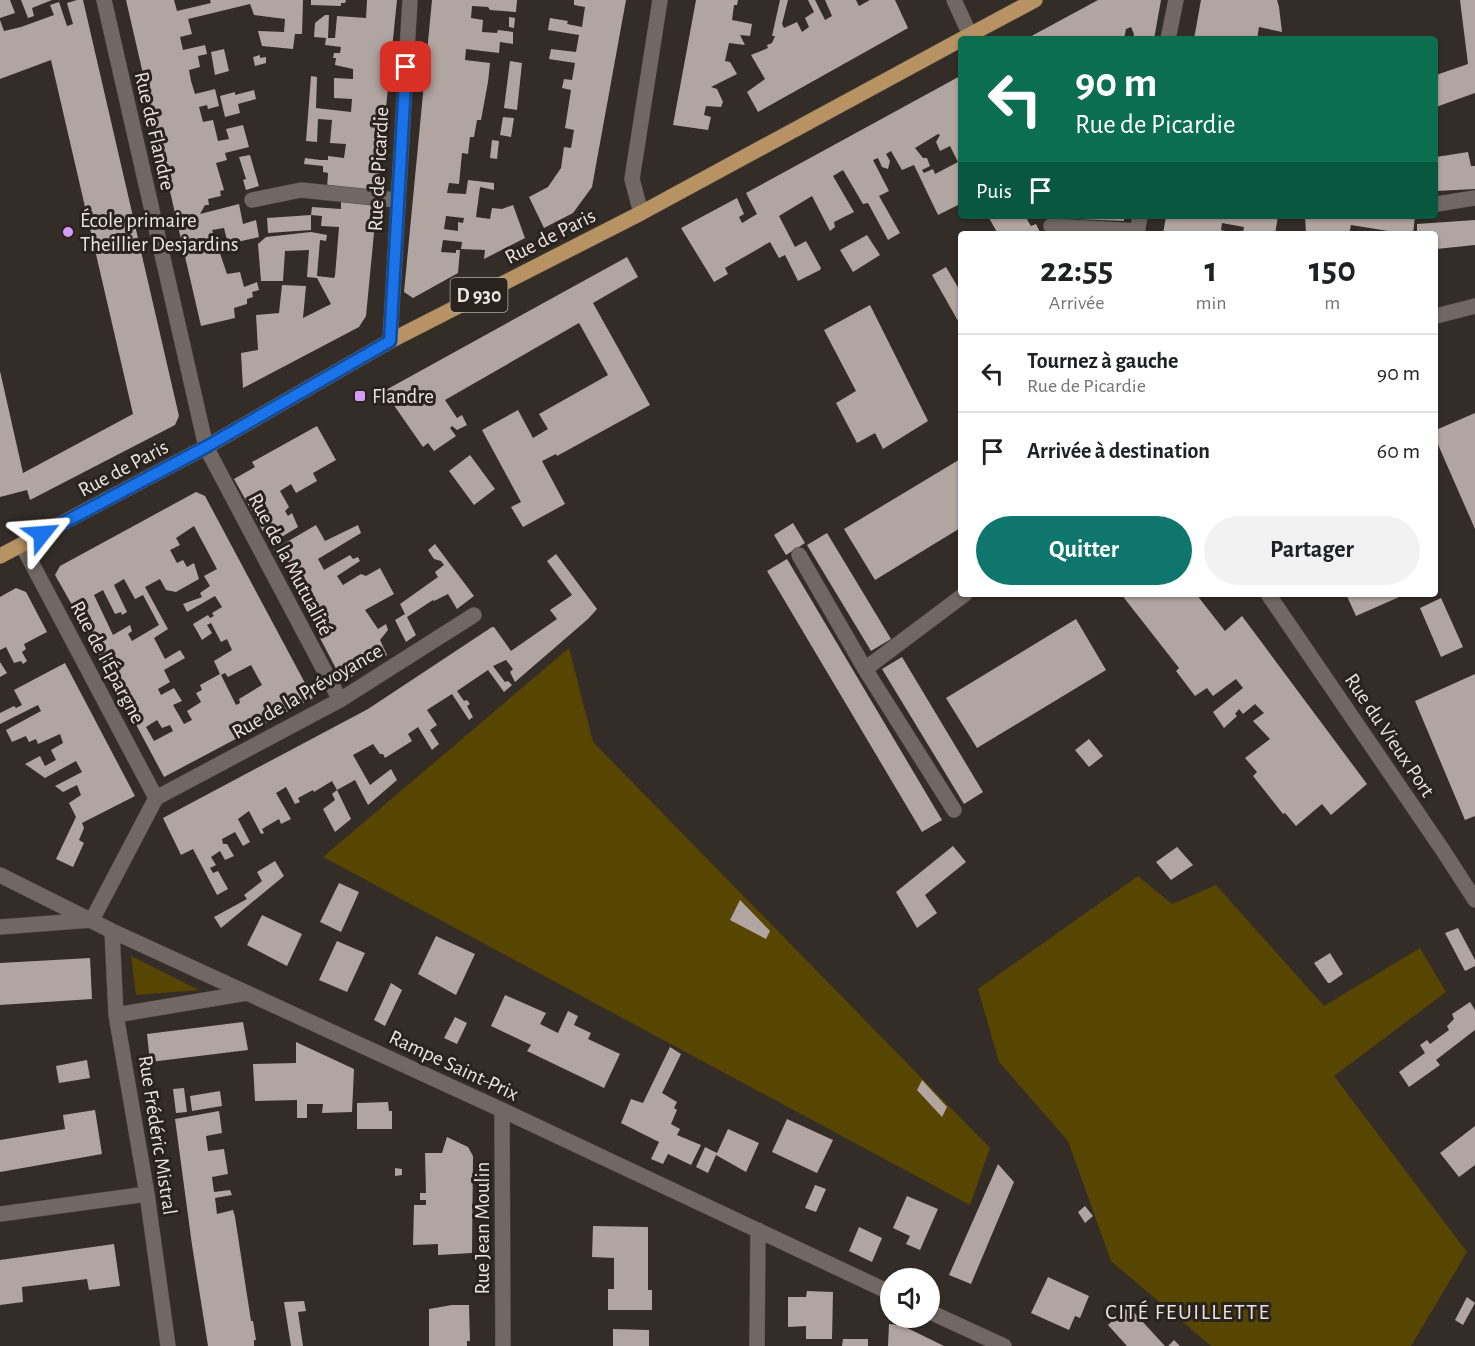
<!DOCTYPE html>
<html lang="fr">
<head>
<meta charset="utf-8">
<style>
	body { margin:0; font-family:"Alegreya Sans",sans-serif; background:#f2f2f2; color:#202124; height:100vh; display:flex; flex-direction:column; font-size:22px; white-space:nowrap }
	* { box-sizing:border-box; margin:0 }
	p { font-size:20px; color:#757577 }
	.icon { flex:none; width:33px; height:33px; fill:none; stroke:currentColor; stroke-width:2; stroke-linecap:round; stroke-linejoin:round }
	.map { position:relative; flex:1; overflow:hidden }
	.drawer { position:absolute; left:958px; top:231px; width:480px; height:366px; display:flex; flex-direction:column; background:#fff; border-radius:6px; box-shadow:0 2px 4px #0004 }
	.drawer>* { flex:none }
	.hud { position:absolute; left:958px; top:36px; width:480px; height:183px; border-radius:6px; box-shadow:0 2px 4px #0004; background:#0b6e4f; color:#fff; overflow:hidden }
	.tools { position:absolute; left:880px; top:1268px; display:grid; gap:12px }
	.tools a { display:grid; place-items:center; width:60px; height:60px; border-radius:50%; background:#fff; box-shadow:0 2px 4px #0004; font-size:30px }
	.pin { position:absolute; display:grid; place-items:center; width:51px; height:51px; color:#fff; margin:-26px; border-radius:12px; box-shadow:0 3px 9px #0006 }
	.me { position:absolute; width:66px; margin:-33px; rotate:62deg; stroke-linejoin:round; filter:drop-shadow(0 0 4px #0008) }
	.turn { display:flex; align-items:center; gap:21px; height:126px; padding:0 18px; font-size:27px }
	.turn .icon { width:78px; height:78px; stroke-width:2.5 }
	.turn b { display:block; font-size:42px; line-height:51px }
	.then { display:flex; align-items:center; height:57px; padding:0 18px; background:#0003; gap:12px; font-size:22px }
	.eta { display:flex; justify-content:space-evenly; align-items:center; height:102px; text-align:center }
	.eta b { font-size:36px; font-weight:700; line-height:42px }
	.action { display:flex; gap:12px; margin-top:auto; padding:12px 18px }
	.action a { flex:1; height:69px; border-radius:36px; background:#0f766e; color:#fff; font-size:24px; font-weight:700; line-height:69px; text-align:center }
	.action a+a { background:#f2f2f2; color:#202124 }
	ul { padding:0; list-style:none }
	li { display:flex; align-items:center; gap:18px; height:78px; padding:0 18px; border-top:2px solid #e0e0e0 }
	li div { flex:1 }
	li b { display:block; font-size:22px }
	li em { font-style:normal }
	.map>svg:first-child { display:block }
	.green { fill:#564601 }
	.building { fill:#b1a5a2; fill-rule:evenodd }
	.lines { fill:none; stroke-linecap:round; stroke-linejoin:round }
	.minor-casing { stroke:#514a46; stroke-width:16 }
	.major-casing { stroke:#514a46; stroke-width:16 }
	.minor { stroke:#726863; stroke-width:15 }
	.major { stroke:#b79262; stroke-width:15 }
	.route-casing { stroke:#114b97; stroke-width:15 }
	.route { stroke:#1a73e8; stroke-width:10 }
	.poi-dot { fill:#d59cfb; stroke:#2a221d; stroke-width:2 }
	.labels { text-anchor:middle; stroke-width:6; stroke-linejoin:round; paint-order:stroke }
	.shield { fill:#2a221d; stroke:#b0aaa6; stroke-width:1.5 }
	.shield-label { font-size:20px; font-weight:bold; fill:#eae4e1 }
	.street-label { font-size:21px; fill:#eae4e1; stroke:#2a221d }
	.poi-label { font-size:21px; fill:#eae4e1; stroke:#2a221d; text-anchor:start }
	.neighbourhood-label { font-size:22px; letter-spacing:1.5px; fill:#eae4e1; stroke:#2a221d }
</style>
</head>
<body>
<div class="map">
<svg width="1475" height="1346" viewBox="0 0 1475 1346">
	<rect width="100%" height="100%" fill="#342c27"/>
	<path class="green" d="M569,648L593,742L990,1148L970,1205L323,857Z
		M1138,876L1172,904L1216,885L1324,1006L1420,948L1446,992L1334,1076L1467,1252L1411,1346H1211L1111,1261L1068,1141L999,1062L978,989Z
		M131,956L199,990L136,995Z"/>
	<path class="building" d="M0,0H10L15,13L0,18Z
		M21,0H52L32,8L34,16L28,18Z
		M77,0H83L179,416L175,425L30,500L27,490L0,497V371L23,473L133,414L51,60L0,79V20L4,31L21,27L54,15L50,5L59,2L67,26L73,24L67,3Z
		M126,0H174L177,11L211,3L210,0H303L302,34H295L293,49L262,46L258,31L284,32L285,19L254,15L250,4L188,19L192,34L180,37L183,50L205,45L207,54L198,56L200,67L189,70L191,81L195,94L215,89L219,106L208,109L207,105L199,107L203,122L213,120L218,141L229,139L226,129L243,125L249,147L225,153L227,160L216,163L224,190L220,191L221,196L208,199L209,205H205L200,214L239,204L243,224L256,220L259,237L228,244L224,228L212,230L227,274L240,272L244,287L257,282L259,290L252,292L253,297L247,299V304L234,308L235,318L201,326Z
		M311,0H346L345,3H341V6L311,5Z
		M367,0H397L377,195L327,190L328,173L323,172V166L304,164L305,158L320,160H328V156L344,158L346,144L330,143L332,120L318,119L317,142L306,141L311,76L317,77L316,108L351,112L352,99L334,98V78L353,79V69L335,65L336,58H333L334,53H340L341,47L325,45L326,38L314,37L315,23L325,15H329L328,38H335L337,16L366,18Z
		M432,0H517L516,12L490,10L488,7L472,6L471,18L483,20L482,32L497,33L498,30L513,32V44L500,42L499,53L466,49L465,60L490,63L488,82L481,120H477L474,137H470L468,154L462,153L459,184L449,183L447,193L466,194L468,180L494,183V190L480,187L476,217L490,219L492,208L502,209L513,205L525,238L484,259L485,250L461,249L462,242L443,240L441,252L456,253V250H460L458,273L413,298L404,292ZM446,216L464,218L463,223L458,222V231L444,229Z
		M574,0H626L592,187L573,213L544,228L529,197L548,187L561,168L564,147L571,148L574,130L565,128L571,90L562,88L564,79L572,80L575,63L549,59L551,49L576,52L579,35L548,30L550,18L568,21L567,24L582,27L585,7L574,5Z
		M696,0H738L737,5H734L732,20L752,24L750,36L740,35L745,45L729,43L725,61L730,62L737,74L711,87L717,89L723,102L721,107L706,106L704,115L711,117L708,130L673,125Z
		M780,0H788L782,24L784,28L797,22L802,32L809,27L805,18L814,12L808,0H815L825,20L832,16L825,0H856L859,6L870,0H895L908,28L758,112L747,92L765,79L751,55L768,48L767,45L772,43L775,36H772Z
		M1098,0H1161L1154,39H1133L1134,34L1131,27L1126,29L1124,39H1026Z
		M1201,0H1277L1279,7L1282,32L1259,27L1257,39H1194Z
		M1460,0H1475V93L1436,107V75L1468,64Z
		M509,17L515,18L514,28L509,27Z
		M224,49L229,71L215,75L211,52Z
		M260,55V58L266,57V63L255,66L253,57Z
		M510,61L522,63L517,110L504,108Z
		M962,75V203L938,215L914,165L902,170L891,151L886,154L890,161L888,169L882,167L878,158L873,160L889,191L879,196L900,233L888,240L868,203L863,204L843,170L833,176L854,212L834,222L835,227L830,231L812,196L779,216L795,247L806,241L821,268L820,270L798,281L785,255L779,258L770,242L725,268L728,274L714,282L681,228L737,198L744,214L739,217L742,223L757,214L746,193ZM938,134L940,135L936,142L940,151L950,146L958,162L935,174L933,169L924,173L922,170L930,166L927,158H923L915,148Z
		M254,90L256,99L238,104L240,113L225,117L220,96L235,92V95Z
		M503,117L514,118L511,137L500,135Z
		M492,140L499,141L497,159L490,158Z
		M1468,152L1471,166H1475V189L1436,191V157Z
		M250,155L259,186L246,190L243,180L246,179L239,157Z
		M341,199L377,202L366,316L359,327L243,388L241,353L258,350L256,315L279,313L282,285L306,286L303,318L331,304L317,278L307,277L309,250L285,251L283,281H261L258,244L266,237L311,232L327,235L326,241L320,240L317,276L334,278L335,276L339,227L321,226L322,216L311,215V230L268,233L267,218L311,215L312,207L341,209Z
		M988,216H1025L1031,226L1036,224L1041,234H998Z
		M1054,216H1124V221L1053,218Z
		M1166,216H1278L1275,234L1243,232L1244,227L1222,223L1221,230L1229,232V234H1163Z
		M1305,216H1415L1413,234H1394V232L1351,225L1349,234H1306Z
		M1475,220V245L1436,249V234H1417V224Z
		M867,235L880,255L853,272L840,250Z
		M627,257L638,277L593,303L650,405L557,456L556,454L542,461L565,504L523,527L511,507L521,502L482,430L518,410L533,438L548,429L539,414L608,375L579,323L445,400L457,418L462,415L467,425L457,430L452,426L450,428L456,436L434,451L428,443L423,447L384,391Z
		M946,267L962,294V328L932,275Z
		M870,305L928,421L883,449L875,433L857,443L836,403L856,391L824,330Z
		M1475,413V529L1436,440V430Z
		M317,426L336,460L313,473L317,481L296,493L291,484L280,491L289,507L285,511L288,516L292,513L298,527L270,544L234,479L255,467L252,462Z
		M470,455L495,489L474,505L449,471Z
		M962,458V527L875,580L844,529Z
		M196,492L205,496L313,698L164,777L84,627L93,622L88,614L80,619L55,575L60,566ZM194,526L217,569L204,576L210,586L200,593L202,597L183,604L187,612L215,596L222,607L212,613L214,616L210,618L208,615L193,624L202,640L212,633L207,625L211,623L221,642L227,639L232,650L214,661L220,674L200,685L202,690L196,693L201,702L187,711L192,720L184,724L173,705L182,701L174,688L161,695L158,689L170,682L164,670L185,658L180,650L165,659L154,638L168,629L145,587L160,579L166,590L176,592L199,579L194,563L187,567L183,560L177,563L170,550L180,545L176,538ZM124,579L135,599L143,595L159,625L132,641L128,634L132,631L130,625L113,635L94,595L103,590L115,614L121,612L122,615L127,612L114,585ZM251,665L262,685L239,699L240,703L236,705L221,675L225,673L228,677ZM157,720L162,728L170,725L173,731L154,741L146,727Z
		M793,523L805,543L786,555L774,535Z
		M316,525L325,541L358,525L361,533L318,559L324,570L350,555L353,559L358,557L360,561L337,576L343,585L361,574L366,576L380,568L394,594L365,610L378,629L386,624L388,630L380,640L387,655L343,682L288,577L295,573L288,561L280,564L273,550Z
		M827,533L891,639L871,651L807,545Z
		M435,544L474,596L457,609L448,594L434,601L433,600L407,617L416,635L406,642L395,620L405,614L400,604L438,577L435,572L444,565L441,561L434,559L428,550Z
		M556,554L597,609L588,619L515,682L510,672L513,669L506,660L493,666L505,682L508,681L512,685L504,692L488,670L457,691L464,701L467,700L470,704L467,706L473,717L469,720L452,694L433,706L427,710L437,725L430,730L439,744L432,750L418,727L408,734L412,741L385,758L383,754H380L373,744L353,755L370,785L391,769L397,780L368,805L355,780L337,790L332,781L314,792L313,790L298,798L300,802L295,804L286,787L276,793L291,819L281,824L279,819L262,829L264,833L261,834L249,811L238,819L250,842L243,846L235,832L222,839L223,844H227L234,856L225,860L220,851L211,857L216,865L210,868L213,873L218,871L228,889L217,895L193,849L181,855L163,818L368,709L492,627H494L511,651L557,619L550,610L572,595L547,561Z
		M787,559L942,820L922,832L767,571Z
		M16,588L26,592L47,632L24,644L26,649L22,652L27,661L23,664L21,661L14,663L6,647L0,650V597Z
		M1121,594H1196L1225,631L1242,616L1367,784L1331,815L1322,804L1296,826L1285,813L1283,814L1253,776L1257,772L1245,758L1270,739L1253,721L1264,713L1255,704L1243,714L1239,709L1235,714L1237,716L1224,728L1213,712L1243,688L1236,679L1213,696L1207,688L1195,696L1176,671L1179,668Z
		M1346,594H1406L1356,616Z
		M1441,598L1463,647L1441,657L1420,608Z
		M1076,619L1106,670L977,748L946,698Z
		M902,657L983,792L964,804L882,669Z
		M0,662L7,673L0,677Z
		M65,663L135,796L82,823L84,828L79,840L84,843L73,867L56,859L76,817L69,803L81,795L77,785L63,792L55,786L82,772L76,761L45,778L25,764L40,756L45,766L56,760L51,750L63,743L60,734L38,744L36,739L29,742L26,736L12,742L6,730L41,711L38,705L0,724V713L14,706L16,708L22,705L14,690Z
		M1475,674V816L1465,820L1415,701Z
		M1089,739L1103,756L1089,767L1075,750Z
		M337,790L351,819L335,832L323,809L335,800L332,794Z
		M953,846L966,862L925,895L937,913L917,928L896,892Z
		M1177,847L1193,865L1171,880L1156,862Z
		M275,861L284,876L221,928L214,917L247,899L244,895L262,881L257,872Z
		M339,883L359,892L341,932L320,922Z
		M740,900L770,931L766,939L730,920Z
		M262,915L302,934L287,966L247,945Z
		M1458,928L1475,960V966L1465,971L1445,933Z
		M436,936L475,954L456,995L418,974Z
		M337,941L365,953L347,992L319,980Z
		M1330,953L1343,974L1330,983H1328L1314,963Z
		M90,958L92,999L0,1005V963Z
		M391,983L402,990L385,1026L374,1020Z
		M505,995L546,1013L540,1024L558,1033L568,1011L578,1016L574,1025L591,1033L588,1039L620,1054L604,1088L527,1051L531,1045L491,1026Z
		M1470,1002L1475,1010V1030L1436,1060L1440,1065L1409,1087L1399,1072L1425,1053L1420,1045L1427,1040L1430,1044L1449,1030L1447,1026L1454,1019L1452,1014Z
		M455,1017L467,1023L457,1044L444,1038Z
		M243,1022L248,1050L150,1062L147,1034Z
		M296,1042L354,1069L352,1112L322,1113L323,1104H307V1118H297V1100L255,1101L253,1064L296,1063Z
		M670,1047L681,1054L662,1093L677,1102L674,1108L677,1110L671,1124L680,1129L677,1135L701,1145L691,1165L668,1154L663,1164L651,1159L659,1142L621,1123L631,1099L643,1103Z
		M87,1060L90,1078L59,1083L56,1066Z
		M922,1080L947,1107L942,1117L917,1090Z
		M184,1088L187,1112L176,1113L173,1089Z
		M220,1091L222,1106L192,1111L190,1096Z
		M388,1102L389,1111H392V1129H357V1103Z
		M95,1110L102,1154L0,1172V1140L65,1129L63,1115Z
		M219,1111L222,1133L206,1136L208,1151L224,1149L228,1174L212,1177L214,1192L230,1190L232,1195L215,1198L217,1214L233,1210L235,1217L251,1321H253L256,1340H254V1346H208L192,1245L175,1119Z
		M787,1119L833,1140L817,1173L772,1152Z
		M1475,1126V1165L1459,1177L1440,1153Z
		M728,1129L759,1143L746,1172L716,1155L708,1173L696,1167L705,1147L717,1153Z
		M447,1137L468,1147L473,1156L472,1253L438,1255V1244L413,1245L414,1205H426V1200H420V1193H426L425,1153H442Z
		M998,1164L1014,1182L971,1284L949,1275Z
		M395,1168L402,1169V1175L395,1176Z
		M815,1185L826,1189L816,1212L805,1208Z
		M907,1196L938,1209L920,1250L906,1244L910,1236L893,1228Z
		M1085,1206L1093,1216L1085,1223L1078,1212Z
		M593,1226L648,1227V1290H652V1310H608V1289H614V1258L592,1257Z
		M859,1227L882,1238L872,1262L849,1251Z
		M114,1244L120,1286L89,1290L87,1279L22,1287L23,1302L0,1305V1260Z
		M1048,1277L1089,1296L1080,1318L1075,1316L1069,1330L1031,1313Z
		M807,1291L833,1292L832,1339H806V1326L788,1327V1297H806Z
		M1467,1297L1475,1303L1463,1325L1455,1320Z
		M304,1301L306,1311L298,1312L303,1346H291L284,1302Z
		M452,1305H469L470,1341H467V1346H429V1309Z
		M1128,1306L1165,1346H1127L1108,1325Z
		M889,1324L901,1325L944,1346H888Z
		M613,1329L649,1330V1346H613Z
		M843,1339H868V1346H842Z
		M1174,1340L1180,1346H1168Z"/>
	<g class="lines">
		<g class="minor-casing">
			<path id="minor" d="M104,0L206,447L340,700
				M954,0L970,35
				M1168,39L1176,0
				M252,200L301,190L397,200
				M1437,204L1475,198
				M641,213L632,179L660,0
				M1051,226L1137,231
				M1137,234L1140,216
				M1436,316L1475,306
				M390,341L410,0
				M22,545L156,798
				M799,555L865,669L954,810
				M1268,594L1444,852L1475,900
				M865,669L965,594
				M156,798L340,700L474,615
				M0,875L112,931L502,1110L891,1293
				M0,927L92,920L156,798
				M112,931L116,1015L147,1194L168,1346
				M116,1015L247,993
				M502,1110L503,1346
				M0,1214L147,1194
				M930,1312L1004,1346
				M757,1346L758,1230"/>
		</g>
		<g class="major-casing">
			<path id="major" d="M962,39L1035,0
				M0,556L206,447L390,341L641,213L962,39"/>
		</g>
		<use href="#minor" class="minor"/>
		<use href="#major" class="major"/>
	</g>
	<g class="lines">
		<g class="route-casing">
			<path id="route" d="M42,534L206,447L390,341L406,67"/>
		</g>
		<use href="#route" class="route"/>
	</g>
	<g class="poi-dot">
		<circle cx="68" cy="232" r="6"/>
		<rect x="354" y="390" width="12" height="12" rx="3"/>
	</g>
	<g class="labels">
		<rect class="shield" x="450.5" y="278" width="57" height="34" rx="4.5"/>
		<g class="shield-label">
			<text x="479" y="302">D 930</text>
		</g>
		<g class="street-label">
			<text transform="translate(155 131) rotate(77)" y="7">Rue de Flandre</text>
			<text transform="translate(378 169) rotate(-87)" y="7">Rue de Picardie</text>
			<text transform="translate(550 236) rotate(-27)" y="7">Rue de Paris</text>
			<text transform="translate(123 468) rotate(-28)" y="7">Rue de Paris</text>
			<text transform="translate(291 564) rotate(62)" y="7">Rue de la Mutualité</text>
			<text transform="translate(108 662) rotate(62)" y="7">Rue de l'Épargne</text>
			<text transform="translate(307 691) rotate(-30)" y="7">Rue de la Prévoyance</text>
			<text transform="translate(1390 735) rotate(56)" y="7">Rue du Vieux Port</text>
			<text transform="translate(454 1065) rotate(25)" y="7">Rampe Saint-Prix</text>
			<text transform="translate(158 1135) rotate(81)" y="7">Rue Frédéric Mistral</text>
			<text transform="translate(482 1228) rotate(-90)" y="7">Rue Jean Moulin</text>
		</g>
		<g class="poi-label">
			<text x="80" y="227">École primaire<tspan x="80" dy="24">Theillier Desjardins</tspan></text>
			<text x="372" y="403">Flandre</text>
		</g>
		<g class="neighbourhood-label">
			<text x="1188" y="1319">CITÉ FEUILLETTE</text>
		</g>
	</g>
</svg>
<div class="tools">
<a><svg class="icon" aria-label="sound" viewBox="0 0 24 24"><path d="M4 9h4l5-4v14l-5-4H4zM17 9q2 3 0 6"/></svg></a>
</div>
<div class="pin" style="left:406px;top:67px;background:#d93025"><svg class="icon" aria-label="arrive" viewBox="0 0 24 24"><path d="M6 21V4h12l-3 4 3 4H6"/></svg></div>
<svg class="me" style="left:42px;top:534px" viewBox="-20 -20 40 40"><path d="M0-17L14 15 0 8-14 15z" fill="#1a73e8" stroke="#fff" stroke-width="4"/></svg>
<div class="hud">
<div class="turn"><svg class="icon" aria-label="left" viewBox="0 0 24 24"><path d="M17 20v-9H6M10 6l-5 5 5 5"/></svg><div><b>90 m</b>Rue de Picardie</div></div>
<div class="then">Puis<svg class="icon" aria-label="arrive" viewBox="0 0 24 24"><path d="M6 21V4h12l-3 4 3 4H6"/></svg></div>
</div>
<section class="drawer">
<div class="eta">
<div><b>22:55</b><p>Arrivée</p></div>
<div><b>1</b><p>min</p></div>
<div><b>150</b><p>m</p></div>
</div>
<ul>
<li><svg class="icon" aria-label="left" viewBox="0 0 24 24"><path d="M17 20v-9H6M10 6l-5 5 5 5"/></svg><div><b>Tournez à gauche</b><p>Rue de Picardie</p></div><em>90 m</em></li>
<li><svg class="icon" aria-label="arrive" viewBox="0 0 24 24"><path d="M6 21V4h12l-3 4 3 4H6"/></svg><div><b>Arrivée à destination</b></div><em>60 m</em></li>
</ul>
<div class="action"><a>Quitter</a><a>Partager</a></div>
</section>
</div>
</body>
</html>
